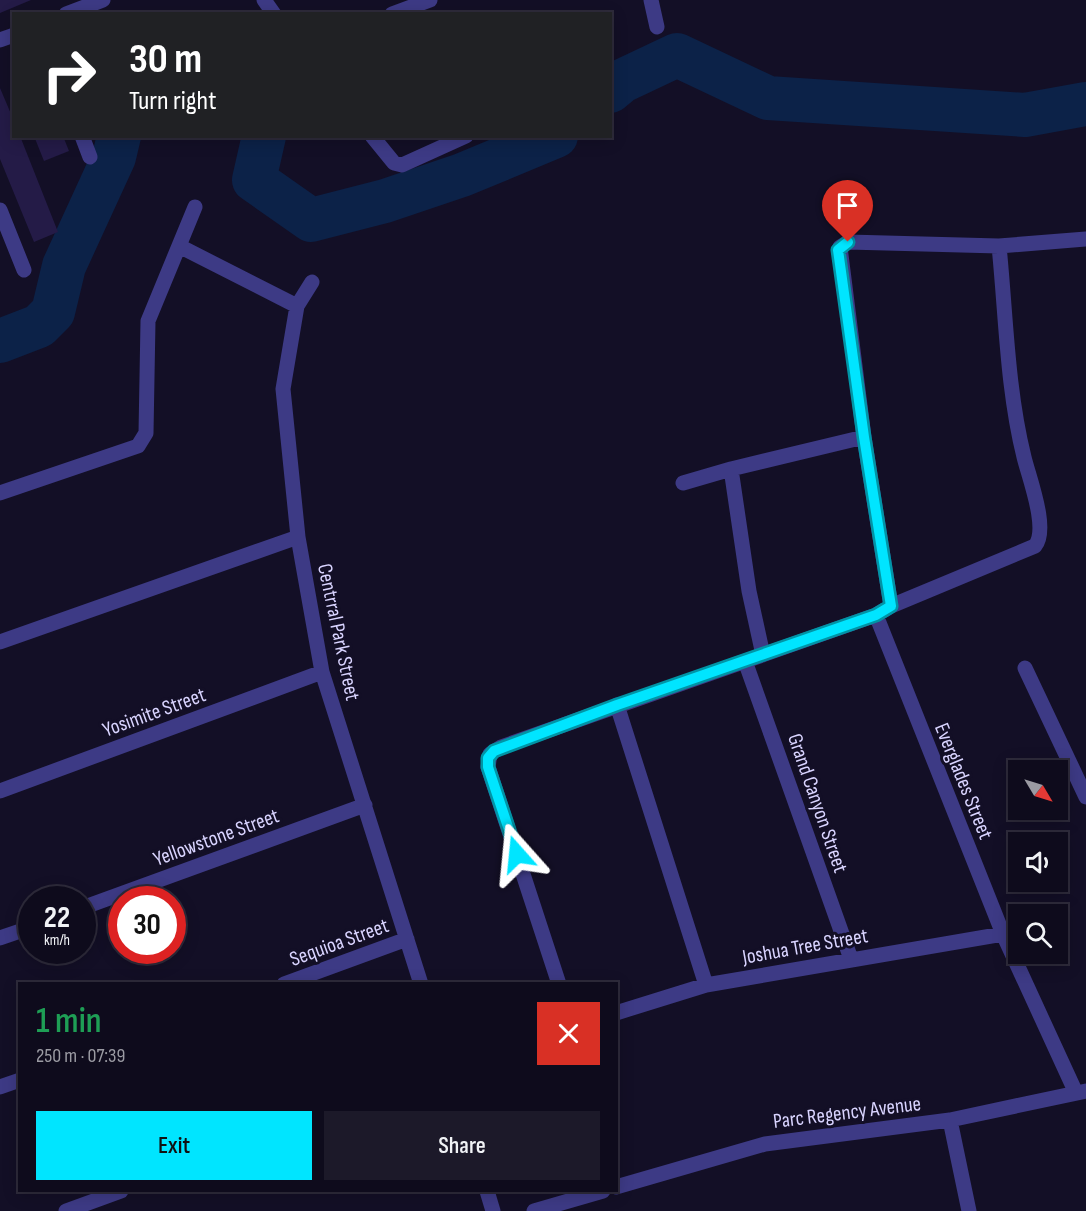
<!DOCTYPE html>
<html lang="en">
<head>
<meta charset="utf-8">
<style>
	body { margin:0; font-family:"Sofia Sans Condensed",sans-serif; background:#1c1929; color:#f1f3f6; height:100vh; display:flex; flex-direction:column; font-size:22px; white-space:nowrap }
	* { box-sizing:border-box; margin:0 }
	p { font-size:20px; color:#9b9ba3 }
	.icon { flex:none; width:33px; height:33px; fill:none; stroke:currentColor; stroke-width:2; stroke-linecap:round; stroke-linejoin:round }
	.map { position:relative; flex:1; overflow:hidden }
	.drawer { position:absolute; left:18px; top:982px; width:600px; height:210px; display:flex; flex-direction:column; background:#0e0b1c; border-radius:0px; box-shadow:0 3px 15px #0003,0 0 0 2px #2e2b3b }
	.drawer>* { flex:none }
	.banner { position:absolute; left:12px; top:12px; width:600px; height:126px; border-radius:0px; box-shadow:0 3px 15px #0003,0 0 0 2px #2e2b3b; background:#202124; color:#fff; overflow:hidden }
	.needle { width:39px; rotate:128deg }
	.controls { position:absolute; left:1008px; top:760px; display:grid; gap:12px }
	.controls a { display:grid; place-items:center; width:60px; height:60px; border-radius:0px; background:#0e0b1c; box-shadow:0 3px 15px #0003,0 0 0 2px #2e2b3b; font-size:30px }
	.speed { position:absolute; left:18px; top:886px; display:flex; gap:12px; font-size:30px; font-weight:700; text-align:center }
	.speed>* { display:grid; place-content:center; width:78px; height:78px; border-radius:50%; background:#0e0b1c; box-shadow:0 3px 15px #0003,0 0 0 2px #2e2b3b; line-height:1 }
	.speed small { font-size:15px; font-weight:400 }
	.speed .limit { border:9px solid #d22; background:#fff; color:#111 }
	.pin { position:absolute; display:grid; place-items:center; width:51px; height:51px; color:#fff; margin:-62px -26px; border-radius:50% 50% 50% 0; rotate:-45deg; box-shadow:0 0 6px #0007 }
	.pin .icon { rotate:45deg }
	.me { position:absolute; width:66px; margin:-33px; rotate:342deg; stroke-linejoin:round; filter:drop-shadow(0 0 4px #0008) }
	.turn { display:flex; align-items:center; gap:21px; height:126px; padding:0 18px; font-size:27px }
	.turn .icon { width:78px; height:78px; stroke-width:2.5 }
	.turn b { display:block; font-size:42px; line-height:51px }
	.round { display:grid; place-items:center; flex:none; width:63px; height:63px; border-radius:0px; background:#1c1929 }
	.head { display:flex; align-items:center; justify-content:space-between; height:102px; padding:0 18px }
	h1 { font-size:36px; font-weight:600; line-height:45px; color:#1e9e55 }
	.action { display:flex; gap:12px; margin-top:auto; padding:12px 18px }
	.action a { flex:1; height:69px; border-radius:0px; background:#00e5ff; color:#111; font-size:24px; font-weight:600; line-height:69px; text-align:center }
	.action a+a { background:#1c1929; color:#f1f3f6 }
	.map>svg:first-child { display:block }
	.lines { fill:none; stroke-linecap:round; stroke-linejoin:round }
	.river { stroke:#0c2248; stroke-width:44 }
	.building { fill:#241b47 }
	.minor { stroke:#3d3a85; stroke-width:15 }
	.route-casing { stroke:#0095a6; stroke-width:15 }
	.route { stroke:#00e5ff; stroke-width:10 }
	.labels { text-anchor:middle; stroke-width:6; stroke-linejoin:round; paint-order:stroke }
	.street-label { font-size:21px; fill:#d9d4ff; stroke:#130f26 }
</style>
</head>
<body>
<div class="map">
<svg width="1086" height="1211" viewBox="0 0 1086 1211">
	<rect width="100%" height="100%" fill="#130f26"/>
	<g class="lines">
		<path class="river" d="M610,91L622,81L677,55L768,98L1025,115L1086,104
			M264,136L254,180L311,220L385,201L462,175L556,136
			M0,341L39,326L53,312L64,266L114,157L119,136"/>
	</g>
	<path class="building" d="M0,0H31L0,13Z
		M0,88L14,121V136H20L58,232L34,242L0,159Z
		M34,136H63L69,151L44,161Z"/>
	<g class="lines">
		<path class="minor" d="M264,0L274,14
			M651,0L657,27
			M66,14L103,0
			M392,14L430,0
			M0,40L14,35
			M82,136L90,157
			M372,136L394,163L402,165L466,136
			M0,210L24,270
			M179,246L297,306
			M312,282L297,306L283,389L298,537L322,672L421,984
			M731,469L749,591L763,655
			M683,483L731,469L864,437
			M0,493L138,446L146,433L148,321L195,207
			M891,606L864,437L840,247L848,242L999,246L1086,239
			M876,615L1003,934L1076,1093
			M0,642L298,537
			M745,661L851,959
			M1025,668L1086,797
			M617,705L706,985
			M0,791L322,672
			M82,908L365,805
			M0,938L32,927
			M284,984L407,939
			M559,984L488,767L490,754L501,747L876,615L891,606L1035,546C1049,529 1029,478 1024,457C1007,389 1006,315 999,246
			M616,1013L706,985L1003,934
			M0,1087L20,1080
			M950,1120L969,1211
			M616,1187L765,1144L950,1120L1086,1091
			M487,1191L493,1211
			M66,1211L121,1191
			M534,1211L603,1191"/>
	</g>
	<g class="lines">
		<g class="route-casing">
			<path id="route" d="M517,854L488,767V758L494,751L617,705L876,615L891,606L864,437L838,250L848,242"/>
		</g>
		<use href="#route" class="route"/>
	</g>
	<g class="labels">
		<g class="street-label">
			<text transform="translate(339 632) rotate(78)" y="7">Centrral Park Street</text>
			<text transform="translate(154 712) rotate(-20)" y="7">Yosimite Street</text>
			<text transform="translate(964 781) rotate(68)" y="7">Everglades Street</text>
			<text transform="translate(818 803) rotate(71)" y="7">Grand Canyon Street</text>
			<text transform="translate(216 837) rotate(-20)" y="7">Yellowstone Street</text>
			<text transform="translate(339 942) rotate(-20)" y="7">Sequioa Street</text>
			<text transform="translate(805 946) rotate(-10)" y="7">Joshua Tree Street</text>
			<text transform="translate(847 1112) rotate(-7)" y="7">Parc Regency Avenue</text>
		</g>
	</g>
</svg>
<div class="controls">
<a><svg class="needle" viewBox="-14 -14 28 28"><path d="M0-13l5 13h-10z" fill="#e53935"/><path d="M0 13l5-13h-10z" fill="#9b9ba3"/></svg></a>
<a><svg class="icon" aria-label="sound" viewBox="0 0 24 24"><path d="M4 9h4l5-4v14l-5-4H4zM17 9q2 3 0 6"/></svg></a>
<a><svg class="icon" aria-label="search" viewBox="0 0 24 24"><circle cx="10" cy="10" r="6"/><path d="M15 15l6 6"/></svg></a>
</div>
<div class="speed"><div>22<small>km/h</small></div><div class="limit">30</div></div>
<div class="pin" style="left:848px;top:242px;background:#d93025"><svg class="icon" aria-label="arrive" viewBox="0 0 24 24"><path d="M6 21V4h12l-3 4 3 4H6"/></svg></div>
<svg class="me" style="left:517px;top:854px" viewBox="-20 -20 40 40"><path d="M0-17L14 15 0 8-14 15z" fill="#00e5ff" stroke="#fff" stroke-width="4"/></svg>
<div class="banner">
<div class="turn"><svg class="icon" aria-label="right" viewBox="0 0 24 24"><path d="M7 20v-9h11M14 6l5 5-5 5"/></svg><div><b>30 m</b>Turn right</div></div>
</div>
<section class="drawer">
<div class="head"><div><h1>1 min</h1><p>250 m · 07:39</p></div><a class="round" style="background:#d93025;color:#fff"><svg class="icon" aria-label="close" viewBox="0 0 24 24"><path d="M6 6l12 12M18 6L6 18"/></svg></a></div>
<div class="action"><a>Exit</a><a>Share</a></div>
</section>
</div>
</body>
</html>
